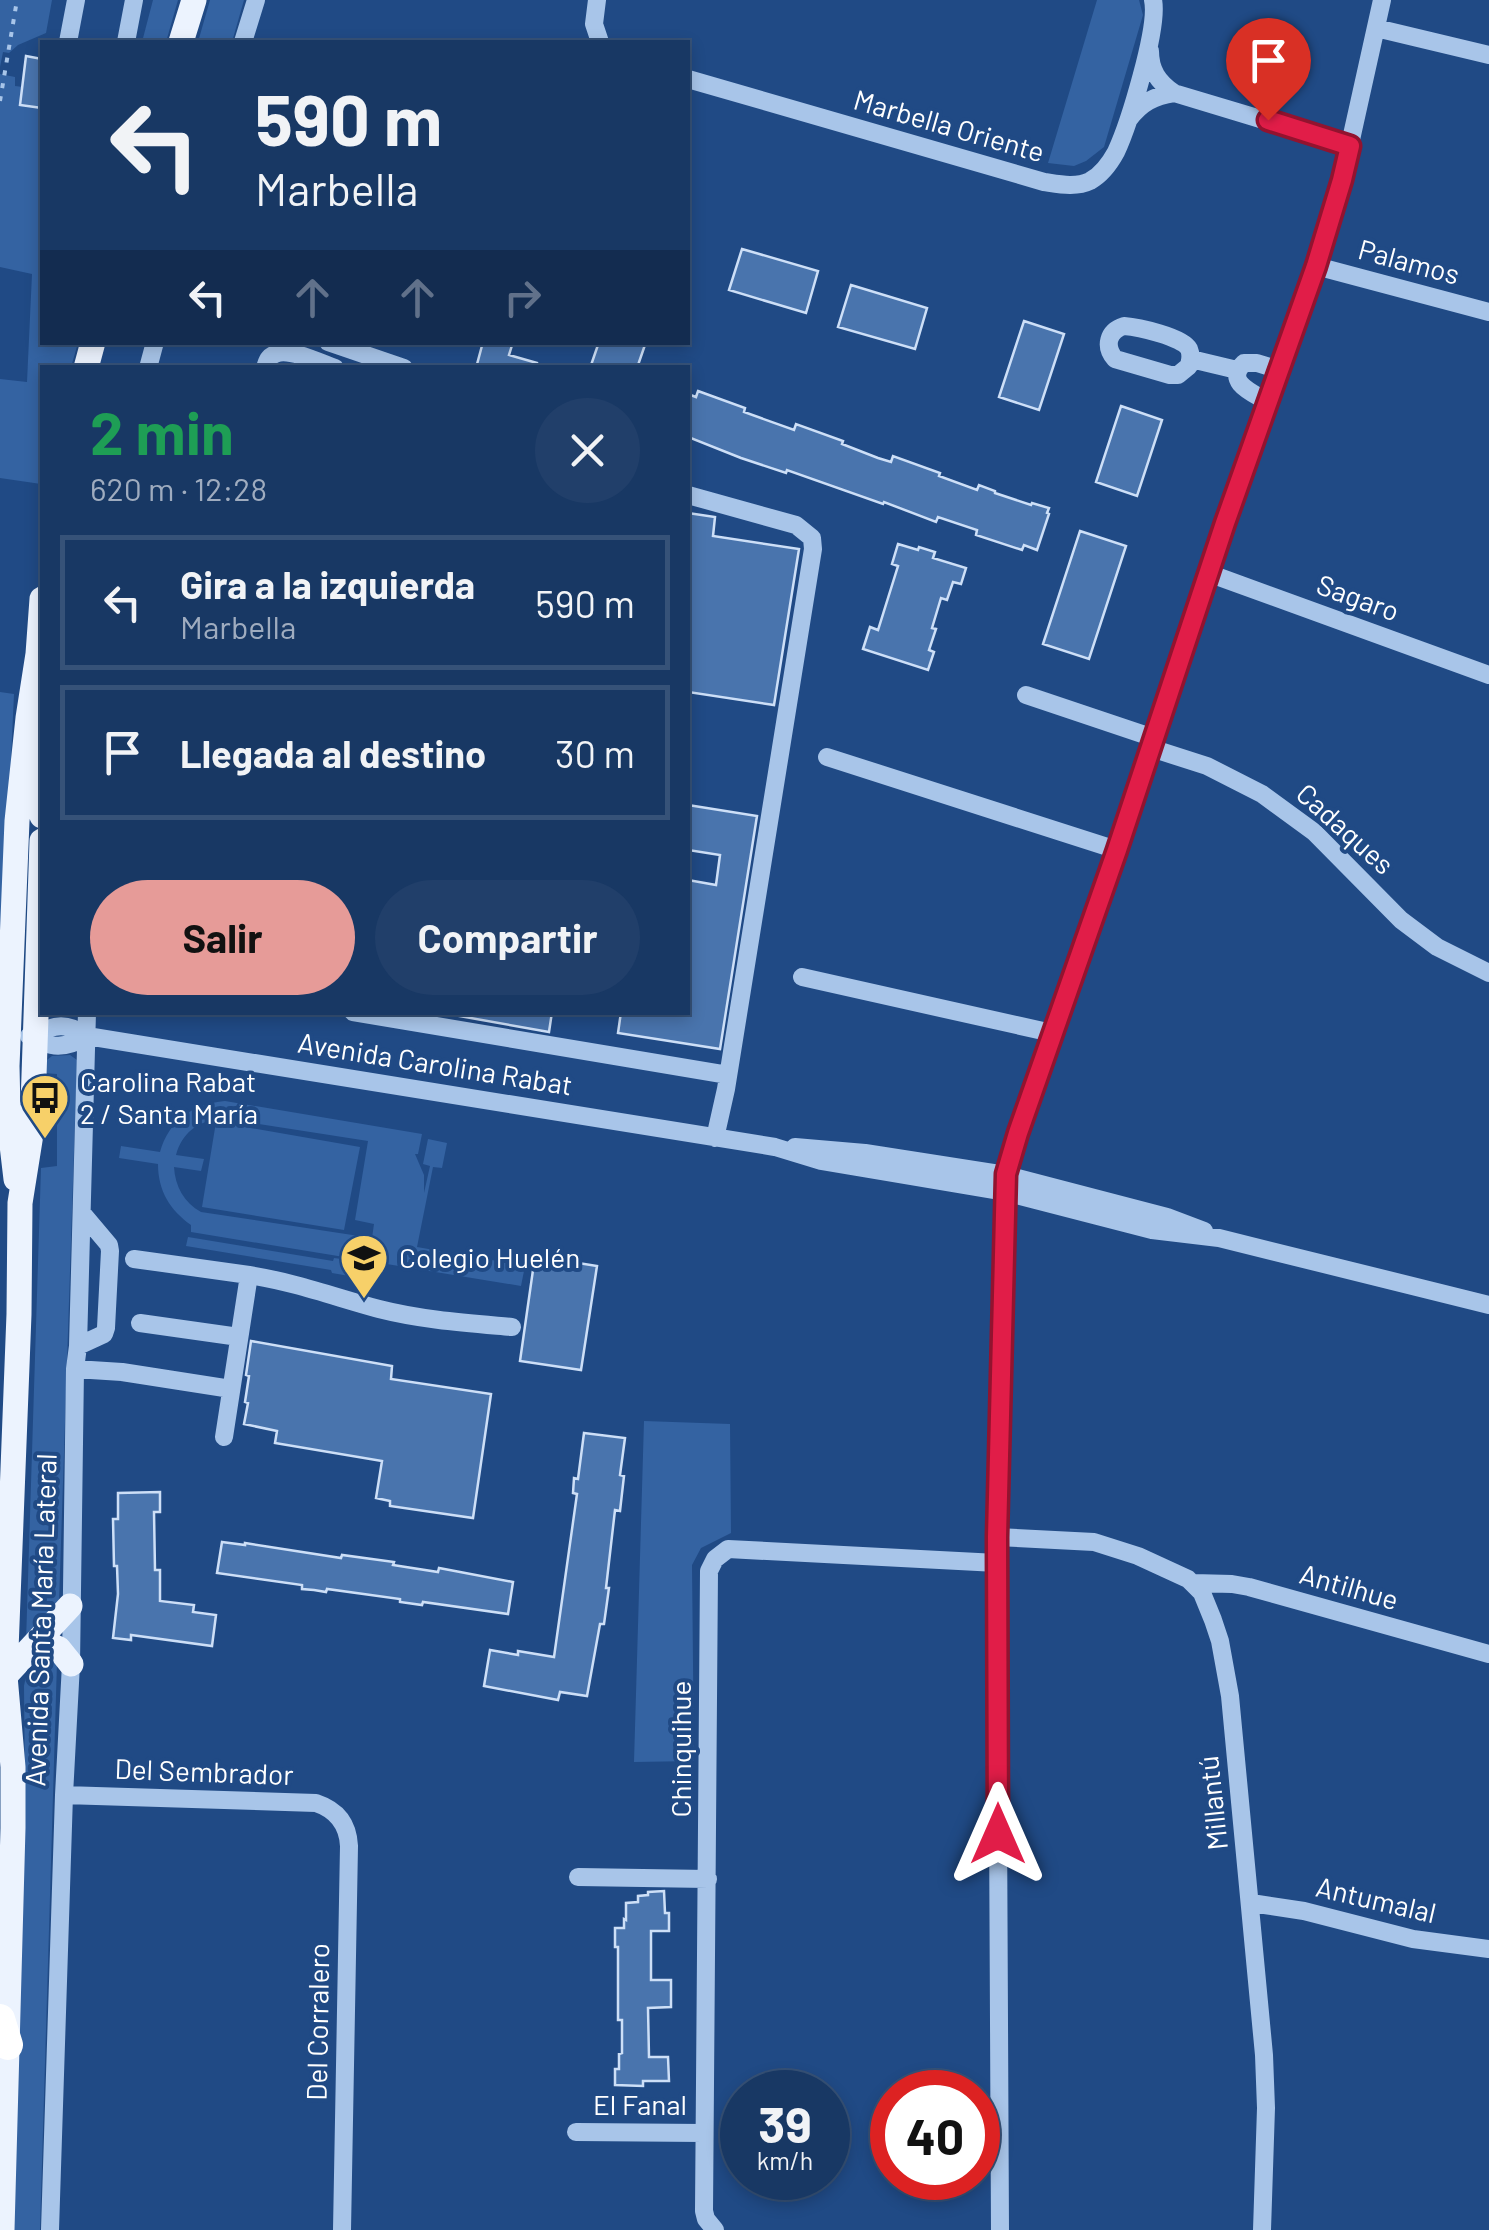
<!DOCTYPE html>
<html lang="es">
<head>
<meta charset="utf-8">
<style>
	body { margin:0; font-family:Barlow,sans-serif; background:#213f6a; color:#f1f3f6; height:100vh; display:flex; flex-direction:column; font-size:38px; white-space:nowrap }
	* { box-sizing:border-box; margin:0 }
	p { font-size:32px; color:#9facbf }
	.icon { flex:none; width:55px; height:55px; fill:none; stroke:currentColor; stroke-width:2; stroke-linecap:round; stroke-linejoin:round }
	.map { position:relative; flex:1; overflow:hidden }
	.panel { position:absolute; left:40px; top:365px; width:650px; height:650px; display:flex; flex-direction:column; background:#183864; border-radius:0px; box-shadow:0 5px 15px #0003,0 0 0 2px #365278 }
	.panel>* { flex:none }
	.guide { position:absolute; left:40px; top:40px; width:650px; height:305px; border-radius:0px; box-shadow:0 5px 15px #0003,0 0 0 2px #365278; background:#183864; color:#f1f3f6; overflow:hidden }
	.speed { position:absolute; left:720px; top:2070px; display:flex; gap:20px; font-size:50px; font-weight:700; text-align:center }
	.speed>* { display:grid; place-content:center; width:130px; height:130px; border-radius:50%; background:#183864; box-shadow:0 5px 15px #0003,0 0 0 2px #365278; line-height:1 }
	.speed small { font-size:25px; font-weight:400 }
	.speed .limit { border:15px solid #d22; background:#fff; color:#111 }
	.pin { position:absolute; display:grid; place-items:center; width:85px; height:85px; color:#fff; margin:-102px -42px; border-radius:50% 50% 50% 0; rotate:-45deg; box-shadow:0 0 10px #0007 }
	.pin .icon { rotate:45deg }
	.me { position:absolute; width:110px; margin:-55px; rotate:0deg; stroke-linejoin:round; filter:drop-shadow(0 0 8px #0008) }
	.turn { display:flex; align-items:center; gap:35px; height:210px; padding:0 50px; font-size:45px }
	.turn .icon { width:130px; height:130px; stroke-width:2.5 }
	.turn b { display:block; font-size:70px; line-height:85px }
	.lanes { display:flex; align-items:center; height:95px; padding:0 50px; background:#0003; justify-content:center; gap:50px; direction:ltr }
	.lanes .off { opacity:.35 }
	.round { display:grid; place-items:center; flex:none; width:105px; height:105px; border-radius:52px; background:#213f6a }
	.headline { display:flex; align-items:center; justify-content:space-between; height:170px; padding:0 50px }
	h1 { font-size:60px; font-weight:700; line-height:75px; color:#1e9e55 }
	.cta { display:flex; gap:20px; margin-top:auto; padding:20px 50px }
	.cta a { flex:1; height:115px; border-radius:60px; background:#e69b98; color:#111; font-size:40px; font-weight:700; line-height:115px; text-align:center }
	.cta a+a { background:#213f6a; color:#f1f3f6 }
	ul { padding:0; list-style:none }
	li { display:flex; align-items:center; gap:30px; height:135px; margin:0 20px 15px; padding:0 30px; border:5px solid #365278; border-radius:0px }
	li div { flex:1 }
	li b { display:block; font-size:38px }
	li em { font-style:normal }
	.map>svg:first-child { display:block }
	.green { fill:#3463a2; fill-rule:evenodd }
	.building { fill:#4974ad; stroke:#cddff7; stroke-width:2.5 }
	.lines { fill:none; stroke-linecap:round; stroke-linejoin:round }
	.path { stroke:#a8c5e9; stroke-width:4; stroke-dasharray:5 8; stroke-linecap:butt }
	.minor { stroke:#a8c5e9; stroke-width:18 }
	.major { stroke:#ecf3fe; stroke-width:25 }
	.highway { stroke:#fff; stroke-width:30 }
	.route-casing { stroke:#92132f; stroke-width:25 }
	.route { stroke:#e11d48; stroke-width:18 }
	.labels { text-anchor:middle; stroke-width:8; stroke-linejoin:round; paint-order:stroke }
	.street-label { font-size:28px; fill:#fff; stroke:#204a85 }
	.poi-label { font-size:28px; fill:#fff; stroke:#204a85; text-anchor:start }
</style>
</head>
<body>
<div class="map">
<svg width="1489" height="2230" viewBox="0 0 1489 2230">
	<rect width="100%" height="100%" fill="#204a85"/>
	<path class="green" d="M0,0H52L46,33L18,45L9,53L3,52L0,67Z
		M153,0H178L166,42H142Z
		M210,0H244L232,42H198Z
		M1097,0H1139L1143,15L1104,147L1086,161L1074,166L1048,163Z
		M0,74L15,77V86L23,87L20,105L42,108V342L78,343L71,367L42,368L41,484L0,478V379L27,382L32,274L0,267Z
		M0,692L14,694L0,998Z
		M70,1055L77,1060L59,1603L26,1642L41,1168L57,1166V1074L43,1073V1063L52,1056Z
		M225,1101L422,1134L418,1154H415L424,1175V1193L430,1166L423,1164L428,1139L447,1143L442,1168L433,1167L417,1247L525,1266L521,1286L191,1232V1225C170,1210 158,1191 158,1164L119,1158L121,1146L160,1152C169,1120 193,1104 225,1101ZM220,1118L368,1141L355,1220L374,1224L372,1238L201,1212C184,1203 175,1186 174,1167L201,1171L204,1159L176,1155C182,1133 197,1122 220,1118Z
		M216,1122L360,1147L344,1230L202,1207Z
		M188,1237L333,1261L334,1258L357,1261L355,1277L332,1273L331,1270L186,1246Z
		M644,1421L730,1424L731,1533L701,1548L692,1565L694,1761L634,1762Z
		M45,1654L57,1662L40,2230H14L25,1795L24,1686C26,1672 33,1662 45,1654Z"/>
	<path class="building" d="M26,56L42,59V108L20,105Z
		M742,249L818,271L806,313L729,290Z
		M851,285L927,308L915,349L838,327Z
		M1024,321L1064,334L1039,410L999,397Z
		M483,342H513L509,355L537,363V368H476Z
		M599,342H646L637,368H590Z
		M698,391L745,408L744,412L794,430L796,424L843,441L842,444L878,458L891,462L893,456L940,473L939,476L977,490L979,485L995,491V493L1031,505L1032,503L1049,508L1047,513L1049,514L1037,550L1024,545L1022,550L976,535L977,530L938,517L936,522L884,502L883,504L787,470L786,473L741,458L688,437V394L696,397Z
		M1121,406L1162,420L1137,496L1096,482Z
		M688,513L715,517L713,536L799,549L774,705L688,692Z
		M1080,531L1126,546L1089,659L1043,644Z
		M898,544L918,550L919,547L935,552L933,558L966,568L961,584L953,582L947,600L941,598L932,628L936,629L929,650L934,652L928,670L863,649L870,627L878,630L898,566L892,564Z
		M688,805L757,816L720,1049L618,1033L621,1012H688V880L716,885L720,855L688,850Z
		M437,1012H552L549,1032Z
		M535,1256L597,1266L581,1370L520,1361Z
		M251,1341L392,1366L391,1379L491,1394L473,1518L390,1506V1501L376,1498L382,1461L275,1443L277,1431L244,1424L248,1403L245,1402L249,1376L246,1375Z
		M584,1433L625,1438L620,1475L624,1476L620,1511L615,1510L606,1588H609L604,1624H600L587,1696L560,1692L558,1700L484,1686L490,1650L518,1655V1651L554,1657L577,1494L573,1493L574,1478L578,1479Z
		M160,1492V1512H154L155,1570H160V1601L194,1605L193,1612L216,1615L212,1646L131,1635V1640L113,1638L118,1594L117,1566H114L113,1519H118V1493Z
		M222,1542L245,1545V1543L341,1558L342,1555L394,1562L393,1565L438,1572L439,1568L513,1582L508,1614L423,1602L422,1605L400,1602V1599L327,1589L326,1592L314,1590L302,1589V1585L217,1573Z
		M664,1891L665,1913H669V1931H651V1980H671V2007L648,2008L649,2057H668L669,2081H643V2086L615,2085V2069H619V2054L622,2053V2020H618V1947H615V1928H624V1919L626,1920V1903L638,1902V1896L648,1895V1892Z"/>
	<g class="lines">
		<path class="path" d="M0,101L17,0"/>
		<path class="minor" d="M597,0L594,24L600,42
			M1376,28L1489,55
			M68,42L76,0
			M126,42L134,0
			M243,42L256,0
			M1150,51C1150,70 1158,82 1174,93L1350,146
			M688,79L1044,182C1058,184 1076,188 1090,181C1101,175 1110,163 1116,152C1129,124 1159,27 1153,0
			M1129,119C1141,103 1154,96 1174,93
			M1316,266L1489,312
			M1124,326C1138,327 1183,337 1189,349C1192,356 1190,359 1189,366L1178,375H1170L1115,359C1104,346 1108,331 1124,326Z
			M328,342L404,368
			M1191,359L1237,370
			M148,368L155,342
			M265,368C267,361 268,357 275,354C288,347 321,363 335,368
			M1268,402C1253,393 1224,382 1244,363H1257L1280,370
			M688,495L796,525L812,538L813,549L726,1089L715,1138
			M1208,573L1489,675
			M1026,695L1154,738
			M1151,748L1207,766L1262,794L1314,832L1401,920L1437,947L1489,973
			M827,757L1117,850
			M802,977L1052,1033
			M353,1012L728,1075
			M29,1036C35,1037 39,1041 45,1043C59,1049 74,1044 87,1036
			M35,1036C54,1023 68,1023 87,1036L775,1147L821,1161L1005,1192L1152,1230L1219,1238L1489,1305
			M795,1147L865,1153L1006,1175L1167,1217L1204,1231
			M134,1259L249,1275
			M140,1323L239,1337
			M78,1346L104,1334L106,1328L110,1251L109,1245L82,1213
			M75,1369L122,1372L231,1389
			M224,1437L249,1275C294,1282 335,1297 379,1309C422,1320 467,1323 512,1327
			M997,1537L1094,1542L1138,1556L1188,1579L1202,1593L1213,1620L1220,1641L1230,1696L1264,2055L1266,2108L1262,2230
			M1193,1583L1232,1584L1249,1587L1489,1654
			M64,1795L316,1803C337,1810 348,1824 349,1846L342,2230
			M578,1877L708,1879
			M1251,1903L1304,1911L1413,1939L1489,1949
			M576,2132L704,2133
			M50,2230L64,1795L71,1664L75,1369L78,1346L87,1012
			M715,2230L706,2219L704,2211L709,1571L715,1559L728,1549L997,1563
			M1000,2230L997,1604L1006,1175L1052,1033L1117,850L1225,523L1316,266L1342,180L1382,0"/>
		<path class="major" d="M181,42L194,0
			M86,368L93,342
			M40,724L42,816
			M16,1179L8,1111L7,1066L17,821L28,718L38,654L42,599
			M39,1640L59,1649L71,1664
			M4,1681L5,1676L70,1606
			M2,2230L13,1828V1767L5,1676L19,1314L20,1203L31,1134L33,1105L42,841"/>
		<path class="highway" d="M0,2019L8,2045"/>
	</g>
	<g class="lines">
		<g class="route-casing">
			<path id="route" d="M998,1834L997,1537L1006,1174L1018,1133L1117,850L1225,523L1316,266L1342,180L1350,146L1268,120"/>
		</g>
		<use href="#route" class="route"/>
	</g>
	<defs>
		<g id="bus-pin" transform="scale(2.5)"><path d="M0 17L-7.5 6A9.5 9.5 0 1 1 7.5 6Z" fill="#f7d069" stroke="#204a85"/><path d="M-5-6H5V4H4V6H2V4H-2V6H-4V4H-5ZM-3.5-4V0h7V-4ZM-3.5 1.2v1.5H-2V1.2ZM2 1.2v1.5H3.5V1.2Z" fill="#111"/></g>
		<g id="school-pin" transform="scale(2.5)"><path d="M0 17L-7.5 6A9.5 9.5 0 1 1 7.5 6Z" fill="#f7d069" stroke="#204a85"/><path d="M0-5L7-2L0 1L-7-2ZM-4 1L0 2.5L4 1V4Q0 6-4 4Z" fill="#111"/></g>
	</defs>
	<g fill-rule="evenodd">
		<use href="#bus-pin" x="45" y="1098"/>
		<use href="#school-pin" x="364" y="1258"/>
	</g>
	<g class="labels">
		<g class="street-label">
			<text transform="translate(949 126) rotate(16)" y="10">Marbella Oriente</text>
			<text transform="translate(1409 262) rotate(15)" y="10">Palamos</text>
			<text transform="translate(1358 598) rotate(20)" y="10">Sagaro</text>
			<text transform="translate(1345 829) rotate(42)" y="10">Cadaques</text>
			<text transform="translate(435 1064) rotate(9)" y="10">Avenida Carolina Rabat</text>
			<text transform="translate(1349 1587) rotate(16)" y="10">Antilhue</text>
			<text transform="translate(41 1620) rotate(-88)" y="10">Avenida Santa María Lateral</text>
			<text transform="translate(681 1749) rotate(-90)" y="10">Chinquihue</text>
			<text transform="translate(204 1772) rotate(2)" y="10">Del Sembrador</text>
			<text transform="translate(1213 1803) rotate(-96)" y="10">Millantú</text>
			<text transform="translate(1376 1900) rotate(13)" y="10">Antumalal</text>
			<text transform="translate(318 2022) rotate(-89)" y="10">Del Corralero</text>
			<text x="640" y="2115">El Fanal</text>
		</g>
		<g class="poi-label">
			<text x="80" y="1092">Carolina Rabat<tspan x="80" dy="32">2 / Santa María</tspan></text>
			<text x="399" y="1268">Colegio Huelén</text>
		</g>
	</g>
</svg>
<div class="speed"><div>39<small>km/h</small></div><div class="limit">40</div></div>
<div class="pin" style="left:1268px;top:120px;background:#d93025"><svg class="icon" aria-label="arrive" viewBox="0 0 24 24"><path d="M6 21V4h12l-3 4 3 4H6"/></svg></div>
<svg class="me" style="left:998px;top:1834px" viewBox="-20 -20 40 40"><path d="M0-17L14 15 0 8-14 15z" fill="#e11d48" stroke="#fff" stroke-width="4"/></svg>
<div class="guide">
<div class="turn"><svg class="icon" aria-label="left" viewBox="0 0 24 24"><path d="M17 20v-9H6M10 6l-5 5 5 5"/></svg><div><b>590 m</b>Marbella</div></div>
<div class="lanes"><svg class="icon" aria-label="left" viewBox="0 0 24 24"><path d="M17 20v-9H6M10 6l-5 5 5 5"/></svg><svg class="icon off" aria-label="ahead" viewBox="0 0 24 24"><path d="M12 20V5M6 11l6-6 6 6"/></svg><svg class="icon off" aria-label="ahead" viewBox="0 0 24 24"><path d="M12 20V5M6 11l6-6 6 6"/></svg><svg class="icon off" aria-label="right" viewBox="0 0 24 24"><path d="M7 20v-9h11M14 6l5 5-5 5"/></svg></div>
</div>
<section class="panel">
<div class="headline"><div><h1>2 min</h1><p>620 m · 12:28</p></div><a class="round"><svg class="icon" aria-label="close" viewBox="0 0 24 24"><path d="M6 6l12 12M18 6L6 18"/></svg></a></div>
<ul>
<li><svg class="icon" aria-label="left" viewBox="0 0 24 24"><path d="M17 20v-9H6M10 6l-5 5 5 5"/></svg><div><b>Gira a la izquierda</b><p>Marbella</p></div><em>590 m</em></li>
<li><svg class="icon" aria-label="arrive" viewBox="0 0 24 24"><path d="M6 21V4h12l-3 4 3 4H6"/></svg><div><b>Llegada al destino</b></div><em>30 m</em></li>
</ul>
<div class="cta"><a>Salir</a><a>Compartir</a></div>
</section>
</div>
</body>
</html>
